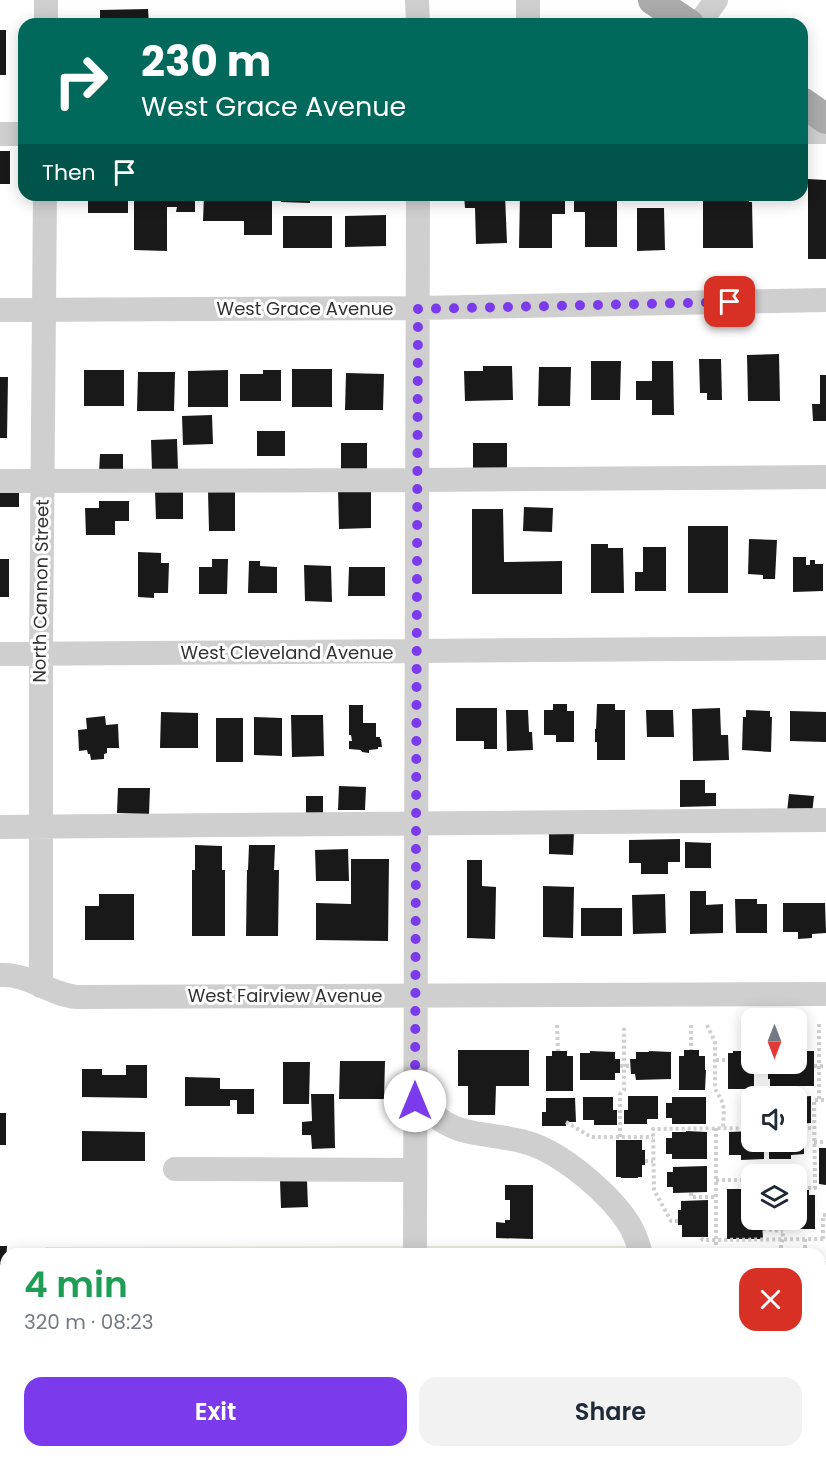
<!DOCTYPE html>
<html lang="en">
<head>
<meta charset="utf-8">
<style>
	body { margin:0; font-family:Poppins,sans-serif; background:#f2f2f3; color:#1f2937; height:100vh; display:flex; flex-direction:column; font-size:22px; white-space:nowrap }
	* { box-sizing:border-box; margin:0 }
	p { font-size:20px; color:#747a83 }
	.icon { flex:none; width:33px; height:33px; fill:none; stroke:currentColor; stroke-width:2; stroke-linecap:round; stroke-linejoin:round }
	.map { position:relative; flex:1; overflow:hidden }
	.panel { position:absolute; left:0px; top:1248px; width:826px; height:210px; display:flex; flex-direction:column; background:#fff; border-radius:18px 18px 0 0; box-shadow:0 3px 15px #0003 }
	.panel>* { flex:none }
	.hud { position:absolute; left:18px; top:18px; width:790px; height:183px; border-radius:18px; box-shadow:0 3px 15px #0003; background:#00695c; color:#fff; overflow:hidden }
	.needle { width:39px; rotate:180deg }
	.controls { position:absolute; left:741px; top:1008px; display:grid; gap:12px }
	.controls a { display:grid; place-items:center; width:66px; height:66px; border-radius:12px; background:#fff; box-shadow:0 3px 15px #0003; font-size:30px }
	.pin { position:absolute; display:grid; place-items:center; width:51px; height:51px; color:#fff; margin:-26px; border-radius:12px; box-shadow:0 3px 9px #0006 }
	.me { position:absolute; width:66px; margin:-33px; rotate:0deg; stroke-linejoin:round; filter:drop-shadow(0 0 4px #0008) }
	.turn { display:flex; align-items:center; gap:21px; height:126px; padding:0 24px; font-size:27px }
	.turn .icon { width:78px; height:78px; stroke-width:2.5 }
	.turn b { display:block; font-size:42px; line-height:51px }
	.then { display:flex; align-items:center; height:57px; padding:0 24px; background:#0003; gap:12px; font-size:22px }
	.round { display:grid; place-items:center; flex:none; width:63px; height:63px; border-radius:18px; background:#f2f2f3 }
	.summary { display:flex; align-items:center; justify-content:space-between; height:102px; padding:0 24px }
	h1 { font-size:36px; font-weight:600; line-height:45px; color:#1e9e55 }
	.cta { display:flex; gap:12px; margin-top:auto; padding:12px 24px }
	.cta a { flex:1; height:69px; border-radius:18px; background:#7c3aed; color:#fff; font-size:24px; font-weight:600; line-height:69px; text-align:center }
	.cta a+a { background:#f2f2f3; color:#1f2937 }
	.map>svg:first-child { display:block }
	.green { fill:#ebefdf }
	.building { fill:#191919 }
	.lines { fill:none; stroke-linecap:round; stroke-linejoin:round }
	.path { stroke:#cfcfcf; stroke-width:4; stroke-dasharray:3 3; stroke-linecap:butt }
	.minor { stroke:#cfcfcf; stroke-width:24 }
	.major { stroke:#aaa; stroke-width:30 }
	.route { stroke:#7c3aed; stroke-width:10; stroke-dasharray:0 18 }
	.labels { text-anchor:middle; stroke-width:6; stroke-linejoin:round; paint-order:stroke }
	.street-label { font-size:18px; fill:#323232; stroke:#fff }
</style>
</head>
<body>
<div class="map">
<svg width="826" height="1458" viewBox="0 0 826 1458">
	<rect width="100%" height="100%" fill="#fff"/>
	<path class="green" d="M426,1246H628L629,1254H45V1247Z
		M0,1365H6V1452H32L31,1458H0Z
		M821,1434H826V1458H754V1452H820Z
		M522,1452H582L583,1458H522Z"/>
	<path class="building" d="M148,9L149,24H100V10Z
		M363,18H384V24H363Z
		M0,30H6V75H0Z
		M0,151H10V184H0Z
		M808,179L826,180V259H808Z
		M88,195H128V213H88Z
		M134,195H195V212H176L177,207H167V251L134,250Z
		M204,195H272V235H244V221H203Z
		M281,195H310V203L281,202Z
		M346,195H372V201H346Z
		M464,195H505L507,243L476,244L475,208H465Z
		M520,195H565V214H552V248H519Z
		M574,195H617V247H585V212H574Z
		M703,195H749V202H752L753,248H703Z
		M637,208H664L665,250L637,251Z
		M386,215V246L345,247V216Z
		M283,216H332V248H283Z
		M779,354L780,401H748L747,355Z
		M699,359H721L722,400H707V393H700Z
		M591,361H621L620,400H591Z
		M652,361H673L674,415H652V400H636V381H652Z
		M483,366H512L513,400L465,401L464,371H483Z
		M539,367H571L570,406H538Z
		M292,369H332V407H292Z
		M84,370H124V406H84Z
		M228,370V407H188V371Z
		M263,370H281V401H240V374H263Z
		M138,372H175L174,411H137Z
		M346,373L384,374L383,410H345Z
		M820,375H826V421H813L812,404H820Z
		M0,377H8L7,438H0Z
		M212,415L213,444L183,445L182,416Z
		M257,431H285V456H257Z
		M177,439L178,470L152,471L151,440Z
		M341,443H367V471H341Z
		M473,443H507V470L473,471Z
		M100,454H123V472H99Z
		M338,488H371V528L339,529Z
		M19,489V507H0V490Z
		M235,490V531H209L208,491Z
		M155,491H183V519H156Z
		M99,501H129V521H115V535H86L85,508H99Z
		M524,507L553,508L552,532L523,531Z
		M472,509H503L504,562L562,561V594H472Z
		M688,526H728V593H688Z
		M749,539L777,540L775,579H763V575L748,574Z
		M591,544H608V548H623L624,593H591Z
		M643,547H666V591H635V572H643Z
		M138,552L161,553V563H169L168,593H154V598L138,597Z
		M793,557H806V565H810V560H815V564H823V591L793,592Z
		M0,559H9V597H0Z
		M212,559H228L227,594H199V567H212Z
		M249,561H260V566L277,567V593H248Z
		M304,565L331,566L332,602L305,601Z
		M349,567H385V596H348Z
		M553,704H567V711H574V742H556V735H544V710H553Z
		M597,704H615V710H625V760H597V742H595V729H596Z
		M349,705H363V723H376V737H380V739H381L382,747H378V749L369,750V753L362,752L361,750L349,749V741H352L351,735H349Z
		M456,708H497V749H484V741H456Z
		M720,708L721,735H728L729,760L693,761L692,709Z
		M506,710H528L529,732H532L533,750L507,751Z
		M646,710H673L674,737H647Z
		M746,710L770,711V717H772L771,752L742,750L743,717H746Z
		M790,711L826,712V742L790,741Z
		M161,712L198,713V748H160Z
		M291,715H323L324,756L292,757Z
		M105,716L106,725L118,724L119,748H107V753L104,754V759L91,760L90,754H88L87,750L79,751L78,730L87,729L86,718Z
		M254,717L282,718V756L254,755Z
		M216,718H243V762H216Z
		M680,780H705V793H716V806L680,807Z
		M339,786L366,787L365,810H338Z
		M118,788H150L149,814L117,813Z
		M789,794L814,796L812,814L787,812Z
		M306,796H323V818H306Z
		M549,831L574,832L573,855L549,854Z
		M680,839V862H668V874H641V863H629V840Z
		M685,842L711,843V868H685Z
		M195,845L222,846V870H225V936H192V870H195Z
		M249,845H275L274,870H279L278,936H246L247,870H248Z
		M348,849L349,881H316L315,850Z
		M351,859H389L388,941L316,940V903L351,904Z
		M467,860H482V886L496,887L495,939L467,938Z
		M543,886L574,887L573,938L543,937Z
		M690,891H706V905L723,904V933L690,934Z
		M99,894H134V940H85V906H99Z
		M665,894L666,933L633,934L632,895Z
		M735,899H757V904H767V933H736Z
		M783,903H825L826,933L812,934V938L798,939V932H783Z
		M581,908H622V936H581Z
		M458,1050H529V1086H496L495,1115H468V1086H458Z
		M684,1050H699V1056H705V1070H706L705,1090H679V1056H684Z
		M552,1051H567V1056H573V1091H546V1056H552Z
		M590,1051L615,1052V1059H620V1073H615V1080H580V1053H590Z
		M649,1051L671,1052V1079L636,1080L635,1074H631L630,1059H636V1052H649Z
		M733,1051H749V1053H752V1064H754V1089H728V1053H733Z
		M796,1051H814V1086H770V1079H768V1064H796Z
		M340,1061H385L384,1099H339Z
		M283,1062H310L309,1104H283Z
		M126,1065H147V1098L82,1097V1069H102V1075H126Z
		M185,1077L220,1078V1089H254V1114H237V1100H230V1106H185Z
		M311,1094H334L335,1148L312,1149L311,1135H302V1122L312,1121Z
		M628,1096H658V1119H647V1124H624V1110H628Z
		M811,1096V1123L796,1124V1097Z
		M583,1097H613V1110H617V1125H594V1120H583Z
		M672,1097H706V1124H672V1118H666V1103H672Z
		M741,1097H752V1124H741Z
		M546,1098H575L576,1122H566V1126H542V1112H546Z
		M0,1113H6V1145H0Z
		M82,1131L145,1132V1161H82Z
		M686,1131L707,1132V1159H672V1154H666V1138H672V1132H686Z
		M752,1131V1142H761V1145H764V1159L741,1160V1155H729V1132Z
		M796,1132H804V1154L791,1155V1159H769V1145H772V1142H796Z
		M616,1140H642V1150H645V1165H642V1177H638V1178H621V1177H616Z
		M819,1148H826V1185L819,1184Z
		M707,1166V1192L673,1193V1187H667V1172H673V1167Z
		M745,1169H762V1174H752V1220H762L763,1239H727V1189H745Z
		M307,1180L308,1207L281,1208L280,1181Z
		M505,1185H533V1239L496,1238V1222L505,1223V1220H510V1200H505Z
		M796,1190H809V1195H815V1229H789L788,1220H796Z
		M708,1200V1237H682V1225H678V1210H681V1201Z
		M0,1246H7L6,1262H2V1267H0Z
		M48,1452H100V1458H48Z
		M173,1452H216V1458H185V1455H173Z
		M279,1452H381L386,1454L385,1458H277Z
		M420,1452H488V1458H420Z"/>
	<g class="lines">
		<path class="path" d="M819,1024V1100
			M557,1025L558,1051
			M691,1025V1050
			M707,1025L715,1042V1088C717,1094 720,1096 722,1102C725,1109 723,1120 723,1128
			M716,1060H728
			M620,1066H631
			M814,1066H826
			M566,1122L591,1137H653
			M716,1128V1254
			M796,1128H814
			M620,1137V1094L624,1090V1025
			M766,1142V1153
			M814,1142H826
			M645,1161H653
			M716,1180H752
			M796,1188H815L814,1100H826
			M691,1193V1197H716
			M678,1221H671L654,1190L653,1129L752,1128
			M763,1229L783,1231
			M701,1238L703,1240L826,1239
			M805,1239V1254
			M823,1239V1215H826
			M781,1254V1245L783,1239L782,1220
			M604,1452V1458
			M689,1452L700,1458"/>
		<path class="minor" d="M417,0L418,24
			M528,0V24
			M46,24V0
			M699,24L716,0
			M802,132H826
			M0,134H24
			M0,310L419,308L826,300
			M0,481L418,480L826,477
			M0,654L826,648
			M0,827L826,820
			M0,975C28,973 50,995 77,997L826,994
			M41,986V654L45,195
			M415,1101C430,1112 444,1125 462,1130C486,1137 511,1136 534,1145C566,1157 611,1195 629,1224C635,1234 638,1243 641,1254
			M175,1169L414,1170
			M415,1254L418,195
			M820,1273H826
			M734,1452V1458"/>
		<path class="major" d="M653,0L689,24
			M802,102L826,119"/>
	</g>
	<g class="lines">
		<path class="route" d="M415,1101L418,309L730,302"/>
	</g>
	<g class="labels">
		<g class="street-label">
			<text x="305" y="315">West Grace Avenue</text>
			<text transform="translate(41 591) rotate(-89)" y="6">North Cannon Street</text>
			<text x="287" y="659">West Cleveland Avenue</text>
			<text x="285" y="1002">West Fairview Avenue</text>
		</g>
	</g>
</svg>
<div class="controls">
<a><svg class="needle" viewBox="-14 -14 28 28"><path d="M0-13l5 13h-10z" fill="#e53935"/><path d="M0 13l5-13h-10z" fill="#747a83"/></svg></a>
<a><svg class="icon" aria-label="sound" viewBox="0 0 24 24"><path d="M4 9h4l5-4v14l-5-4H4zM17 9q2 3 0 6"/></svg></a>
<a><svg class="icon" aria-label="layers" viewBox="0 0 24 24"><path d="M12 4l9 5-9 5-9-5zM3 14l9 5 9-5"/></svg></a>
</div>
<div class="pin" style="left:730px;top:302px;background:#d93025"><svg class="icon" aria-label="arrive" viewBox="0 0 24 24"><path d="M6 21V4h12l-3 4 3 4H6"/></svg></div>
<svg class="me" style="left:415px;top:1101px" viewBox="-20 -20 40 40"><circle r="19" fill="#fff"/><path d="M0-13L10 11 0 6-10 11z" fill="#7c3aed"/></svg>
<div class="hud">
<div class="turn"><svg class="icon" aria-label="right" viewBox="0 0 24 24"><path d="M7 20v-9h11M14 6l5 5-5 5"/></svg><div><b>230 m</b>West Grace Avenue</div></div>
<div class="then">Then<svg class="icon" aria-label="arrive" viewBox="0 0 24 24"><path d="M6 21V4h12l-3 4 3 4H6"/></svg></div>
</div>
<section class="panel">
<div class="summary"><div><h1>4 min</h1><p>320 m · 08:23</p></div><a class="round" style="background:#d93025;color:#fff"><svg class="icon" aria-label="close" viewBox="0 0 24 24"><path d="M6 6l12 12M18 6L6 18"/></svg></a></div>
<div class="cta"><a>Exit</a><a>Share</a></div>
</section>
</div>
</body>
</html>
